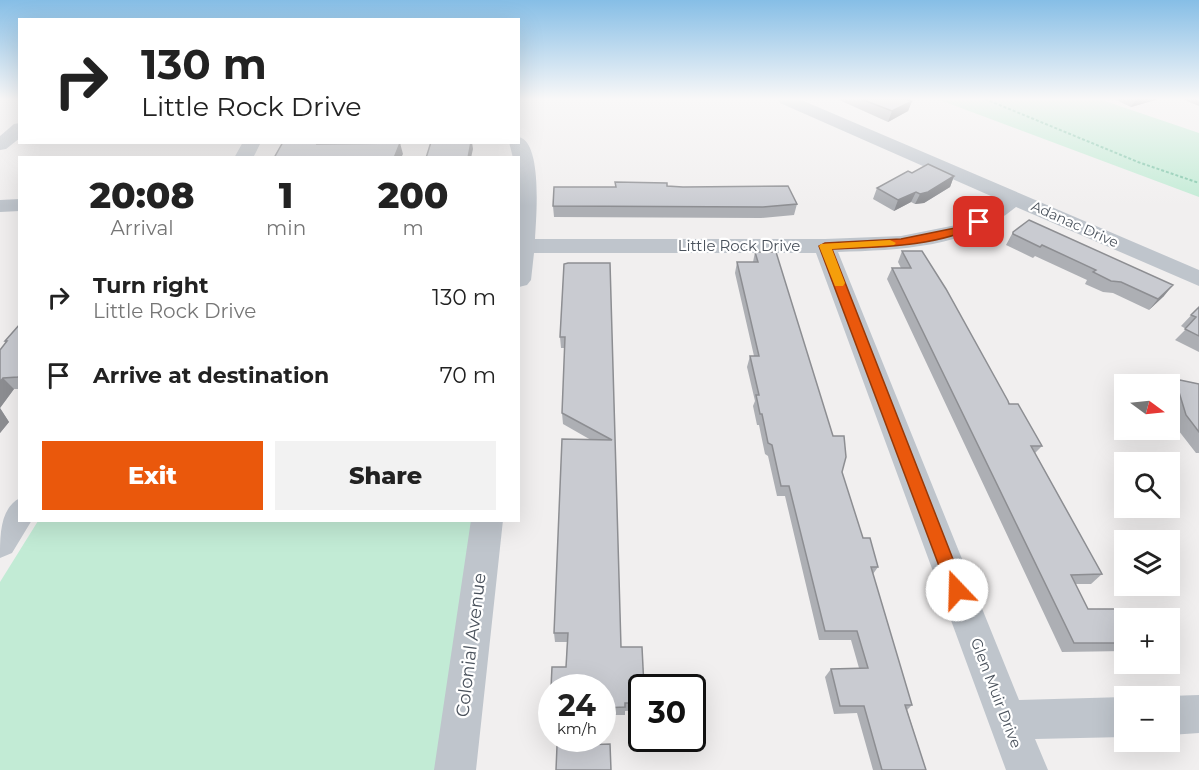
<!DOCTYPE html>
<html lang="en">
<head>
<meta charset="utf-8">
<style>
	body { margin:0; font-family:Montserrat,sans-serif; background:#f2f2f2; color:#222; height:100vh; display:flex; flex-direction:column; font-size:22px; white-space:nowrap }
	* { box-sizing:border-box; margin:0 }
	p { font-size:20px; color:#767676 }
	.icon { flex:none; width:33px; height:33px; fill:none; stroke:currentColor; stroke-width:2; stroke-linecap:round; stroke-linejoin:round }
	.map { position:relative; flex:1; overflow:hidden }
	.panel { position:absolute; left:18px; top:156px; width:502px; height:366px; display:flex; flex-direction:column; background:#fff; border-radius:0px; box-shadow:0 6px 24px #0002 }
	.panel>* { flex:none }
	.guide { position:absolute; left:18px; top:18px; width:502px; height:126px; border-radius:0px; box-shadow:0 6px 24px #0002; background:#fff; color:#222; overflow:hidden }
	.needle { width:39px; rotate:105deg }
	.fabs { position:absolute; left:1114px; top:374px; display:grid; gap:12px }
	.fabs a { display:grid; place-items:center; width:66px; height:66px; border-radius:0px; background:#fff; box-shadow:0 6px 24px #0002; font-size:30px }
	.speed { position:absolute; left:538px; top:674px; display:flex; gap:12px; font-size:30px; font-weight:700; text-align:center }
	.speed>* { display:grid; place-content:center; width:78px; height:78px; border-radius:50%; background:#fff; box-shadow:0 6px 24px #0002; line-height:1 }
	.speed small { font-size:15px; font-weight:400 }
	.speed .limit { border:3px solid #111; border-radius:9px; background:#fff; color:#111 }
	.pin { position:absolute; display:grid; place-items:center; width:51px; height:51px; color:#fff; margin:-26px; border-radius:12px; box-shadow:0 3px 9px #0006 }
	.me { position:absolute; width:66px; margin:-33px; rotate:339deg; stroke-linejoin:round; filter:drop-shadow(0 0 4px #0008) }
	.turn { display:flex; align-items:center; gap:21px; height:126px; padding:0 24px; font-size:27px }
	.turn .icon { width:78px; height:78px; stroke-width:2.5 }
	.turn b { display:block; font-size:42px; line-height:51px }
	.eta { display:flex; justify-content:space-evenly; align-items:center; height:102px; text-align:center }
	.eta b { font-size:36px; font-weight:800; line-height:42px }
	.button { display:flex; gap:12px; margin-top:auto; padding:12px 24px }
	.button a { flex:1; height:69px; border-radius:0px; background:#ea580c; color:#fff; font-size:24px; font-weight:800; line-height:69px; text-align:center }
	.button a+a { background:#f2f2f2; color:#222 }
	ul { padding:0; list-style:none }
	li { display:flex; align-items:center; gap:18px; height:78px; padding:0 24px }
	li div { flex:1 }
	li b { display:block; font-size:22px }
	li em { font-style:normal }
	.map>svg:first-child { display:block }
	.green { fill:#c2ebd5 }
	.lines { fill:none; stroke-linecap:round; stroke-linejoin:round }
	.path { stroke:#7dc5a7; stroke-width:2; stroke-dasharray:3 2; stroke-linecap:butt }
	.minor { fill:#bfc5cc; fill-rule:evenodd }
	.wall { fill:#adafb4 }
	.shaded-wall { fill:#8d8e92 }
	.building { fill:#c9cbd1; stroke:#8d8e92; stroke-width:1.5 }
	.route { fill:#ea580c; stroke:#983908; stroke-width:1.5 }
	.slow { fill:#f59e0b }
	.labels { text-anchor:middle; stroke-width:4.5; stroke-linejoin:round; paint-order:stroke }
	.far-street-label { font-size:14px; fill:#49515b; stroke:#fff }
	.street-label { font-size:15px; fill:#49515b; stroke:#fff }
	.near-street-label { font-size:18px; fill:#49515b; stroke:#fff }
</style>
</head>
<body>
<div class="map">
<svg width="1199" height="770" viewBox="0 0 1199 770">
	<rect width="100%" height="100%" fill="#f1efef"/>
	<path class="green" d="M937,99H1099L1199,133V197Z
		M38,521H474L442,770H0V582Z"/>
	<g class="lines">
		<path class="path" d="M985,99L1138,162L1199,183"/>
		<path class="minor" d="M778,99H799L1199,270V286L1016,207C967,248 899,250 838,252L1019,700L1125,697V737L1035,739L1048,770H1006L816,253H534L531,280L527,285L519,287V158H513L509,142H519V137C543,143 536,219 535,239H825L901,236L956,225L989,209L1000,200L780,103Z
			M20,123V138L6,149L0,150V136L14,124Z
			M243,142H261L253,158H234Z
			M20,199V211L0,212V200Z
			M20,498V520H32L12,553L0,558C0,535 0,508 20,498Z
			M471,520H503L476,770H434Z
			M1199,695V733L1170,735L1169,696Z"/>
	</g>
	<path class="wall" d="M837,99H905L912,101L908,111L888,122Z
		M1114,99H1159L1131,107Z
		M1182,99H1199V106Z
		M912,173L954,176L950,187L924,203L915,204L911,202L894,211L873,199L877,188Z
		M667,186L797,204L794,215L761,218L554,217L553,206Z
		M1013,232L1164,296L1149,310L1113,293L1103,292L1085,284L1087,280L1035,256L1033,258L1006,245Z
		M902,251L1008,401L1042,446L1035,453L1102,574L1091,584H1075L1088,609L1125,618V651L1062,652L887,279L892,268H901L898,262Z
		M755,252L842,472L863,538L878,567L873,574L912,705L907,710L926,770H873L857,713L834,714L825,677L831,669L859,668L851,640H819L785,496H777L768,456L765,454L759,425H757L753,406L755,401L747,367L750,356H754L735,273L737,262H753Z
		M568,263H610L621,647H642L644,687H642V710L625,711V715H603V687H552V716L550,709L552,667H566L567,642H555L554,633L562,439L591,440L563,424L562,413L565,348H561L560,337L564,264Z
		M1199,307V352L1175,340L1186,329L1181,326Z
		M20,324V389H14L0,408L9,422L0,433V350L6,342L5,341Z
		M1175,379L1199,384V453H1196L1175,426L1170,409V385Z"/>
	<path class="shaded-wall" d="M1136,99H1159L1131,107Z
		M912,101L908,111L888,122L892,111Z
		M318,142H326L320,155L317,144Z
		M471,142H472L473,149L471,158H468Z
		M400,143L403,154L401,158H394Z
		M954,176L950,187L924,203L915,204L920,194Z
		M916,192L911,202L894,211L898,200Z
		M1173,285L1164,296L1149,310L1158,299Z
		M3,378L14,389L0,408L9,422L0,433V382Z"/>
	<path class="building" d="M861,99H905L912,101L892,111Z
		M283,142H318L317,144L400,143L394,158H274Z
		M431,142H471L468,158H426Z
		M928,164L954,176L928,192L920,194L916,192L898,200L877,188L908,171L912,173Z
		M615,182L667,183V186L683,187L788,186L797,204L763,207L553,206L554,187H616Z
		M1029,220L1173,285L1158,299L1121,282L1111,281L1093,272L1096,270L1042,245L1040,247L1013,234V232Z
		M902,251H922L946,289L1008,401L1009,404H1018L1042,446H1031L1102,574L1071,575L1088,609H1122L1127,618H1125V643H1074L892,268H911Z
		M755,252H776L833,436H844L846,457L842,472L863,538H870L878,567H871L912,705H905L926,770H882L864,706H840L831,669L868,668L857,631H825L789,486H781L772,445L768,443L762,414H760L756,395H759L750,356H759L737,262H758Z
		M568,263H610L621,647H642L644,687H642V703H625V707L603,708V687H552V708L550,709L552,667H566L568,633H554L562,439L612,440L562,413L565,337H560L564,264Z
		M1199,307V336L1185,329L1196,317L1191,315Z
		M20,324V375L18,377L3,378L0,382V350L7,341H5Z
		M1175,379L1199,384V432L1186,415Z
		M610,744L611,770H556L557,746Z"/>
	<linearGradient id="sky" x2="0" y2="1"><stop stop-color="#86bee6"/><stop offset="0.48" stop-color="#f9f8f8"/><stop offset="1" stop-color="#f9f8f8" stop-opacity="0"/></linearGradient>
	<rect width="1199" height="206" fill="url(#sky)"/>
	<path class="route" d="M979,219L982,220V224C937,247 882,247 832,249L965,590L963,596L957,598L950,596L948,590L819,246L825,243L901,239L960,227Z"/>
	<path class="slow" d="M890,240L896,243L894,245L832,249L845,283L843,286H835L819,246L821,244Z"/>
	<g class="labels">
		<g class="far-street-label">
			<text transform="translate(1075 224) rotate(24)" y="5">Adanac Drive</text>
		</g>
		<g class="street-label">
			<text x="739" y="251">Little Rock Drive</text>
			<text transform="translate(996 693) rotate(69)" y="5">Glen Muir Drive</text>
		</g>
		<g class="near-street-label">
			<text transform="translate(471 645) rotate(-83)" y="6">Colonial Avenue</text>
		</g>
	</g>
</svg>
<div class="fabs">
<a><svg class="needle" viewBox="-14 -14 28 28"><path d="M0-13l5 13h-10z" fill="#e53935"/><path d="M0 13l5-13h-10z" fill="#767676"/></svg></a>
<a><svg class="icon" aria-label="search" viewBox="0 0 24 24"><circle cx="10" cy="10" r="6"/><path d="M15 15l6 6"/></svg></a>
<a><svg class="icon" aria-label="layers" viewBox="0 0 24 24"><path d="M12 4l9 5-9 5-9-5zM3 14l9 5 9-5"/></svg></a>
<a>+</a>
<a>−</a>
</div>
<div class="speed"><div>24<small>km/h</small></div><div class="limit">30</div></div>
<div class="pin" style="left:979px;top:222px;background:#d93025"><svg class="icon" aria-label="arrive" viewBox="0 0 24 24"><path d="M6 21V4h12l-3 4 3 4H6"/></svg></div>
<svg class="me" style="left:957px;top:590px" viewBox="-20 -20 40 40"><circle r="19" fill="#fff"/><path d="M0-13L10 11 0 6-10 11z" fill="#ea580c"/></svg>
<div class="guide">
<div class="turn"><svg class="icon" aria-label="right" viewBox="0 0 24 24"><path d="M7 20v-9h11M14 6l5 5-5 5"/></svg><div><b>130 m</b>Little Rock Drive</div></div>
</div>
<section class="panel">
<div class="eta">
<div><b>20:08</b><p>Arrival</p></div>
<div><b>1</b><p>min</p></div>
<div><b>200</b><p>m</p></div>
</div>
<ul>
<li><svg class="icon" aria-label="right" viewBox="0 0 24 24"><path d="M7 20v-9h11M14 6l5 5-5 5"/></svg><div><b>Turn right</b><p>Little Rock Drive</p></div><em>130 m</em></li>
<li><svg class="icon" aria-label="arrive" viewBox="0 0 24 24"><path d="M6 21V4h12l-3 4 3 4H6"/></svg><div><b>Arrive at destination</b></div><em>70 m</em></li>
</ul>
<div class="button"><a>Exit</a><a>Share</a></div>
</section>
</div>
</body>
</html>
